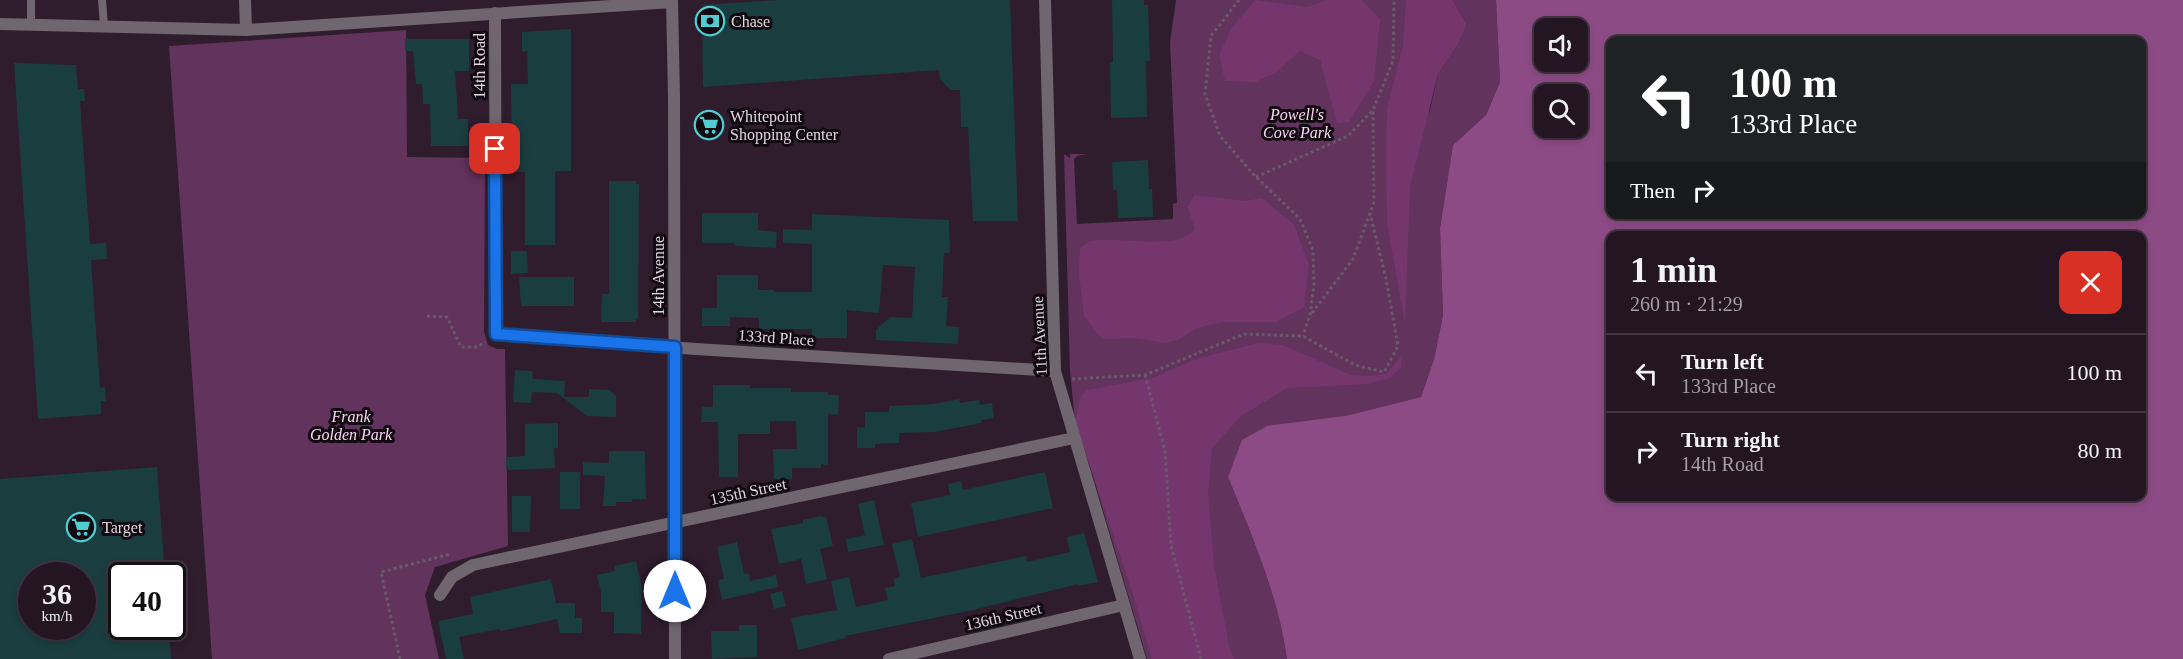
<!DOCTYPE html>
<html lang="en">
<head>
<meta charset="utf-8">
<style>
	body { margin:0; font-family:"Times New Roman",serif; background:#2b1e2a; color:#f1f3f6; height:100vh; display:flex; flex-direction:column; font-size:22px; white-space:nowrap }
	* { box-sizing:border-box; margin:0 }
	p { font-size:20px; color:#a39fa5 }
	.icon { flex:none; width:33px; height:33px; fill:none; stroke:currentColor; stroke-width:2; stroke-linecap:round; stroke-linejoin:round }
	.map { position:relative; flex:1; overflow:hidden }
	.drawer { position:absolute; left:1606px; top:231px; width:540px; height:270px; display:flex; flex-direction:column; background:#231522; border-radius:12px; box-shadow:0 3px 9px #0003,0 0 0 2px #403440 }
	.drawer>* { flex:none }
	.top-card { position:absolute; left:1606px; top:36px; width:540px; height:183px; border-radius:12px; box-shadow:0 3px 9px #0003,0 0 0 2px #403440; background:#202124; color:#fff; overflow:hidden }
	.buttons { position:absolute; left:1534px; top:18px; display:grid; gap:12px }
	.buttons a { display:grid; place-items:center; width:54px; height:54px; border-radius:12px; background:#231522; box-shadow:0 3px 9px #0003,0 0 0 2px #403440; font-size:30px }
	.speed { position:absolute; left:18px; top:562px; display:flex; gap:12px; font-size:30px; font-weight:700; text-align:center }
	.speed>* { display:grid; place-content:center; width:78px; height:78px; border-radius:50%; background:#231522; box-shadow:0 3px 9px #0003,0 0 0 2px #403440; line-height:1 }
	.speed small { font-size:15px; font-weight:400 }
	.speed .limit { border:3px solid #111; border-radius:9px; background:#fff; color:#111 }
	.pin { position:absolute; display:grid; place-items:center; width:51px; height:51px; color:#fff; margin:-26px; border-radius:12px; box-shadow:0 3px 9px #0006 }
	.me { position:absolute; width:66px; margin:-33px; rotate:0deg; stroke-linejoin:round; filter:drop-shadow(0 0 4px #0008) }
	.turn { display:flex; align-items:center; gap:21px; height:126px; padding:0 24px; font-size:27px }
	.turn .icon { width:78px; height:78px; stroke-width:2.5 }
	.turn b { display:block; font-size:42px; line-height:51px }
	.then { display:flex; align-items:center; height:57px; padding:0 24px; background:#0003; gap:12px; font-size:22px }
	.round { display:grid; place-items:center; flex:none; width:63px; height:63px; border-radius:12px; background:#2b1e2a }
	.head { display:flex; align-items:center; justify-content:space-between; height:102px; padding:0 24px }
	h1 { font-size:36px; font-weight:700; line-height:45px }
	ul { padding:0; list-style:none }
	li { display:flex; align-items:center; gap:18px; height:78px; padding:0 24px; border-top:2px solid #403440 }
	li div { flex:1 }
	li b { display:block; font-size:22px }
	li em { font-style:normal }
	.map>svg:first-child { display:block }
	.green { fill:#62335d }
	.forest { fill:#75366e }
	.water { fill:#8c4b85; fill-rule:evenodd }
	.building { fill:#1a3e3f; fill-rule:evenodd }
	.lines { fill:none; stroke-linecap:round; stroke-linejoin:round }
	.path { stroke:#6a5968; stroke-width:3; stroke-dasharray:3 3; stroke-linecap:butt }
	.service { stroke:#70666f; stroke-width:8 }
	.minor { stroke:#70666f; stroke-width:12 }
	.tertiary { stroke:#70666f; stroke-width:12 }
	.route-casing { stroke:#114b97; stroke-width:15 }
	.route { stroke:#1a73e8; stroke-width:10 }
	.labels { text-anchor:middle; stroke-width:6; stroke-linejoin:round; paint-order:stroke }
	.poi-label { font-size:16px; fill:#e2d5e0; stroke:#120a11; text-anchor:start }
	.street-label { font-size:16px; fill:#e2d5e0; stroke:#120a11 }
	.park-label { font-size:16px; font-style:italic; fill:#fbd6f5; stroke:#120a11 }
</style>
</head>
<body>
<div class="map">
<svg width="2183" height="659" viewBox="0 0 2183 659">
	<rect width="100%" height="100%" fill="#2f1c2d"/>
	<path class="green" d="M1176,0H1436L1429,114L1438,74L1458,45L1467,25L1453,0H1496L1500,82L1486,115L1453,145L1440,228L1443,315L1434,359L1421,397L1345,416L1228,477C1252,536 1278,595 1287,659H1147L1077,422H1075L1070,371L1064,154L1070,158V154H1087L1077,156L1074,159L1077,224L1173,219V204L1177,203L1170,42Z
		M406,30L407,157L485,158L484,332L488,345L497,349H505L508,546L435,567L425,595L439,659H212L169,46Z"/>
	<path class="forest" d="M1255,0L1307,7L1326,0H1362L1380,19L1374,81L1349,122L1337,123L1320,60L1300,51L1275,73L1255,82L1225,81L1219,55L1231,29Z
		M1406,0H1453L1467,25L1458,45L1438,74L1410,187L1405,323L1387,224L1386,157L1387,109L1403,45Z
		M1194,195L1246,201L1262,198L1294,225L1309,264L1304,307L1276,322H1222L1197,328L1178,340L1165,343L1134,338L1102,339L1084,316L1079,274L1080,248C1083,246 1088,241 1092,241C1119,235 1175,252 1195,230L1188,207Z
		M1258,343L1283,345L1351,375L1369,376L1387,374L1402,355L1401,367L1390,378L1367,384L1287,388L1241,416L1212,448L1208,495L1214,564L1229,646L1234,659H1152L1132,591L1075,422L1081,395L1088,390L1152,378L1199,358Z"/>
	<path class="water" d="M1496,0H2183V659H1287C1278,595 1252,536 1228,477L1242,440L1267,426L1345,416L1421,397L1434,359L1443,315L1440,228L1453,145L1486,115L1500,82ZM1545,28H1578V62H1545ZM1611,40H2142V214H1611ZM1545,94H1578V128H1545ZM1611,236H2142V496H1611Z"/>
	<path class="building" d="M779,0H1010L1018,221H973L968,127H961L960,90H950L940,79L939,70L703,87L702,5Z
		M1112,0H1144V5H1148L1150,61H1146L1147,117L1111,118L1110,62H1113Z
		M571,29V171H555V245H525V172H512L511,84H528L527,51L522,52V32Z
		M405,39H469V71H455L458,119H468V146H431L430,104H423L422,84H416L413,51H405Z
		M14,63L76,65L78,89H84L85,101H80L90,244L106,243L107,259L91,260L100,388L105,387L106,401H101V414L38,419Z
		M1148,160L1149,189H1152L1153,217L1118,218L1117,190H1113L1112,162Z
		M609,181H636V184H639L638,319H636V322H601L602,294H609Z
		M702,213H758V230L777,232L776,248L736,246L733,243H702Z
		M812,214L949,220L950,253H944L942,297H948L946,326L959,327L958,344L876,340V330L890,317L912,318L915,267L883,265L879,313L847,310V338H812V329H759V318L730,317V326H702V308H717V275H758V290H774V292H812V244L783,243V229L812,230Z
		M511,251H527L528,273L511,274Z
		M519,277H574V306H521Z
		M515,370L532,371L533,379L565,381L564,397H589V389L610,390L616,396V417L587,416L557,393L532,392L531,403L513,402Z
		M713,385H750V388H791V392H828V395H839L838,415L828,414V465L821,464V468H792V479H774L773,449H797L796,421H770V434H738V477H719L718,422H701L702,407H713Z
		M959,399L960,403L979,400L980,405L992,403L994,418L981,420L982,423L934,432L899,433V443L875,444V448H857V427L865,428V412H889V406L933,404Z
		M558,423V448H554L555,468L506,470V457L525,456V424Z
		M609,451H645L646,499H632V502H616V506H603L605,476L583,475V462L609,463Z
		M157,467L165,576H122V627H169L171,659H0V479ZM32,576H82V627H32Z
		M560,472H580V509H560Z
		M1045,472L1053,508L918,537L911,503L950,495L948,484L961,481L963,490Z
		M512,496H531L530,532H512Z
		M874,500L884,545L848,552L846,539L865,535L858,504Z
		M820,516L826,517L833,546L820,549L827,579L806,584L801,559L779,564L771,529L803,523V520Z
		M1084,533L1098,582L1078,586V584L973,610L845,636V638L798,650L791,618L837,610L831,581L849,577L856,607L888,600L885,588L895,586L893,579L900,577L892,544L912,539L921,578L1026,556L1027,562L1070,552L1067,537Z
		M737,542L744,574L749,573L750,581L776,575L778,587L722,600L718,580L724,579L717,547Z
		M636,561L642,588L641,634L614,633V612H601V592L597,575L615,571L614,566Z
		M551,579L556,603H575V618H582V633H560L557,619L501,631L499,629L459,637L464,659H446L438,621L473,614L470,597Z
		M782,591L786,606L774,609L770,594Z
		M739,625H757V657L712,659L711,631H739Z"/>
	<g class="lines">
		<path class="path" d="M1239,0L1211,36L1205,94L1220,136L1256,177L1300,219L1313,250L1314,284L1310,315L1303,336
			M1256,177L1348,136L1373,110L1393,61L1394,0
			M1312,313L1353,259L1374,202L1373,110
			M427,316L447,317L461,347H477L485,342
			M1145,375L1165,451L1171,545L1201,659
			M1072,379L1145,375L1244,334L1303,336L1355,365L1384,372L1398,346L1386,279L1370,213
			M400,659L381,572L451,554"/>
		<path class="service" d="M102,0L104,26
			M31,25V0"/>
		<path class="minor" d="M245,0L246,30
			M495,13L496,334L696,349L1055,371L1140,659
			M440,595L452,577L473,565L1074,438
			M889,659L1124,605"/>
		<path class="tertiary" d="M672,0L674,97L675,659
			M1045,0L1055,371
			M0,24L246,30L672,2"/>
	</g>
	<g class="lines">
		<g class="route-casing">
			<path id="route" d="M495,149L496,334L675,347V591"/>
		</g>
		<use href="#route" class="route"/>
	</g>
	<defs>
		<g id="bank-ring" transform="scale(1.5)"><circle r="9.5" fill="#120a11" stroke="#51ccd1" stroke-width="1.5"/><path d="M-6-4H6V4H-6ZM0-2.3a2.3 2.3 0 1 0 0 4.6a2.3 2.3 0 1 0 0-4.6Z" fill="#51ccd1"/></g>
		<g id="supermarket-ring" transform="scale(1.5)"><circle r="9.5" fill="#120a11" stroke="#51ccd1" stroke-width="1.5"/><path d="M-6-5.5h2.5l.6 2H6L4.5 2H-2.5L-4.4-4H-6ZM-1.5 3.2a1.3 1.3 0 1 0 .1 0ZM3 3.2a1.3 1.3 0 1 0 .1 0Z" fill="#51ccd1"/></g>
	</defs>
	<g fill-rule="evenodd">
		<use href="#bank-ring" x="710" y="21"/>
		<use href="#supermarket-ring" x="709" y="125"/>
		<use href="#supermarket-ring" x="81" y="527"/>
	</g>
	<g class="labels">
		<g class="poi-label">
			<text x="731" y="27">Chase</text>
			<text x="730" y="122">Whitepoint<tspan x="730" dy="18">Shopping Center</tspan></text>
			<text x="102" y="533">Target</text>
		</g>
		<g class="street-label">
			<text transform="translate(479 66) rotate(-90)" y="6">14th Road</text>
			<text transform="translate(658 276) rotate(-90)" y="6">14th Avenue</text>
			<text transform="translate(1039 336) rotate(-93)" y="6">11th Avenue</text>
			<text transform="translate(776 337) rotate(4)" y="6">133rd Place</text>
			<text transform="translate(748 491) rotate(-12)" y="6">135th Street</text>
			<text transform="translate(1003 616) rotate(-13)" y="6">136th Street</text>
		</g>
		<g class="park-label">
			<text x="1297" y="120">Powell's<tspan x="1297" dy="18">Cove Park</tspan></text>
			<text x="351" y="422">Frank<tspan x="351" dy="18">Golden Park</tspan></text>
		</g>
	</g>
</svg>
<div class="buttons">
<a><svg class="icon" aria-label="sound" viewBox="0 0 24 24"><path d="M4 9h4l5-4v14l-5-4H4zM17 9q2 3 0 6"/></svg></a>
<a><svg class="icon" aria-label="search" viewBox="0 0 24 24"><circle cx="10" cy="10" r="6"/><path d="M15 15l6 6"/></svg></a>
</div>
<div class="speed"><div>36<small>km/h</small></div><div class="limit">40</div></div>
<div class="pin" style="left:495px;top:149px;background:#d93025"><svg class="icon" aria-label="arrive" viewBox="0 0 24 24"><path d="M6 21V4h12l-3 4 3 4H6"/></svg></div>
<svg class="me" style="left:675px;top:591px" viewBox="-20 -20 40 40"><circle r="19" fill="#fff"/><path d="M0-13L10 11 0 6-10 11z" fill="#1a73e8"/></svg>
<div class="top-card">
<div class="turn"><svg class="icon" aria-label="left" viewBox="0 0 24 24"><path d="M17 20v-9H6M10 6l-5 5 5 5"/></svg><div><b>100 m</b>133rd Place</div></div>
<div class="then">Then<svg class="icon" aria-label="right" viewBox="0 0 24 24"><path d="M7 20v-9h11M14 6l5 5-5 5"/></svg></div>
</div>
<section class="drawer">
<div class="head"><div><h1>1 min</h1><p>260 m · 21:29</p></div><a class="round" style="background:#d93025;color:#fff"><svg class="icon" aria-label="close" viewBox="0 0 24 24"><path d="M6 6l12 12M18 6L6 18"/></svg></a></div>
<ul>
<li><svg class="icon" aria-label="left" viewBox="0 0 24 24"><path d="M17 20v-9H6M10 6l-5 5 5 5"/></svg><div><b>Turn left</b><p>133rd Place</p></div><em>100 m</em></li>
<li><svg class="icon" aria-label="right" viewBox="0 0 24 24"><path d="M7 20v-9h11M14 6l5 5-5 5"/></svg><div><b>Turn right</b><p>14th Road</p></div><em>80 m</em></li>
</ul>
</section>
</div>
</body>
</html>
